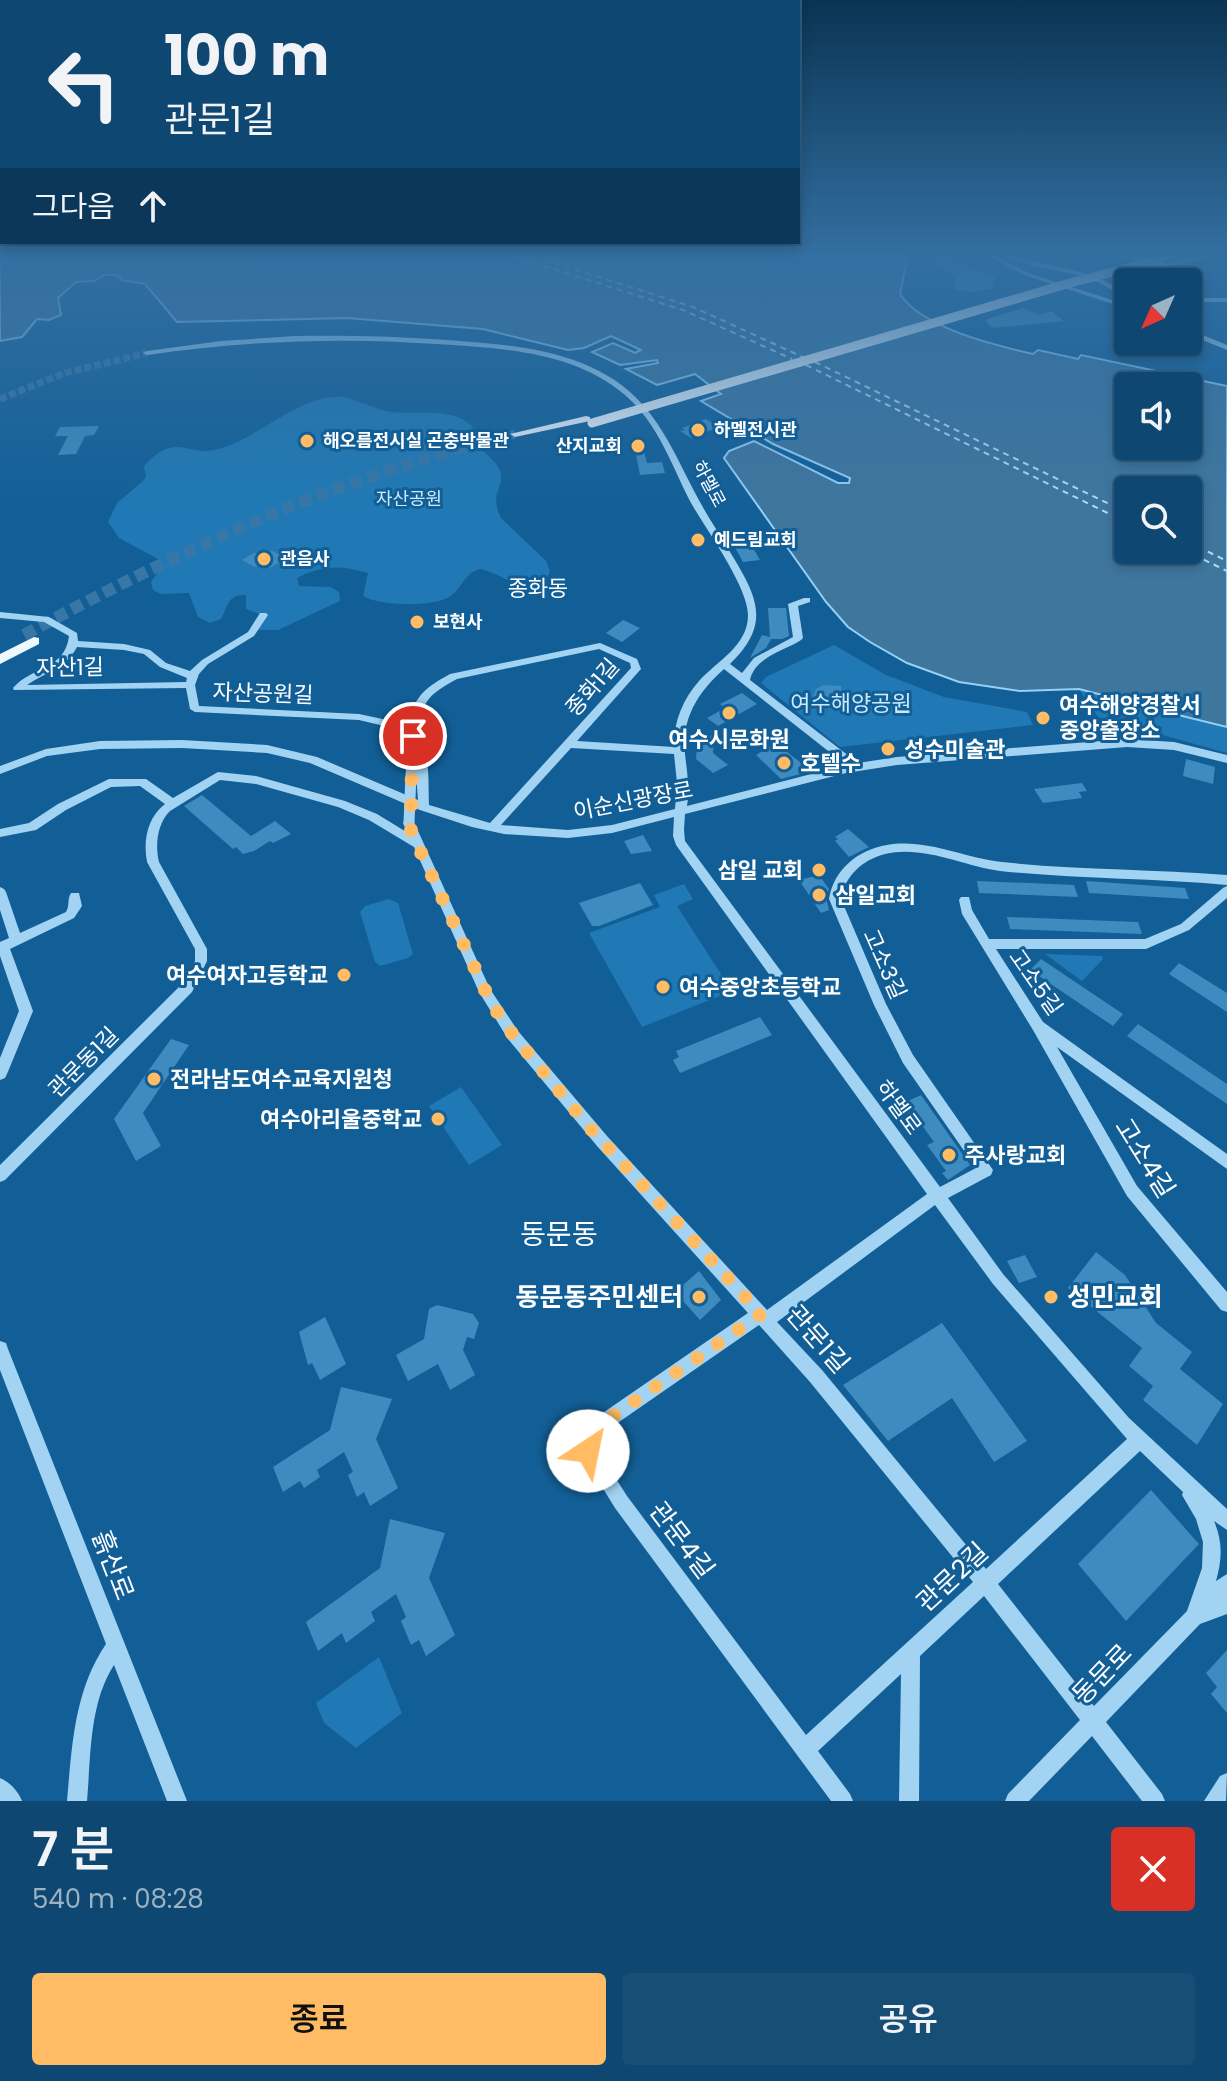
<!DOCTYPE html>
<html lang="ko">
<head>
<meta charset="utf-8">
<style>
	body { margin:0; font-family:Poppins,"Noto Sans KR",sans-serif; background:#174e76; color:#f1f3f6; height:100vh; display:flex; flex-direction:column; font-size:30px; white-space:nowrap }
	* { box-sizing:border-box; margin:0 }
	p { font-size:26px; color:#9bb2c3 }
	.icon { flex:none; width:44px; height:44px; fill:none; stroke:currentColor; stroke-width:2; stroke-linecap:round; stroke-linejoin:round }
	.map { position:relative; height:1801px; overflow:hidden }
	.details { display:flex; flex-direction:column; background:#0e4771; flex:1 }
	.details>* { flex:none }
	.guide { position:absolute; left:0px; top:0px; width:800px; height:244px; box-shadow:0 4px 12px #0003,0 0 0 2px #2e5f84; background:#0e4771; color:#f1f3f6; overflow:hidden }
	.needle { width:52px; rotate:225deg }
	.buttons { position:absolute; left:1114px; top:268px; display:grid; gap:16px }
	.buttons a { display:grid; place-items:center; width:88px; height:88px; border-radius:8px; background:#0e4771; box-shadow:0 4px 12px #0003,0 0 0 2px #2e5f84; font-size:40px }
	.pin { position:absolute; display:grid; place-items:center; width:68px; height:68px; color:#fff; margin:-34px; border:4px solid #fff; border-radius:50%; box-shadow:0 2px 8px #0007 }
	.me { position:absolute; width:88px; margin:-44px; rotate:34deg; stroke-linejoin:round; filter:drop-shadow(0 0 6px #0008) }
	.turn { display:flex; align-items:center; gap:28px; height:168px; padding:0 32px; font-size:36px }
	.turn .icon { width:104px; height:104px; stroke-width:2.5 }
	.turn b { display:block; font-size:56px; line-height:68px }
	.then { display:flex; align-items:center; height:76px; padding:0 32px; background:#0003; gap:16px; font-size:30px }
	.round { display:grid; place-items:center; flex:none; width:84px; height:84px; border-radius:8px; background:#174e76 }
	.summary { display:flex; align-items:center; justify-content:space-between; height:136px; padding:0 32px }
	h1 { font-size:48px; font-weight:600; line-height:60px }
	.cta { display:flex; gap:16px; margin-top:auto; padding:16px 32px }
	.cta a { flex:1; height:92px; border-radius:8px; background:#ffbc65; color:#111; font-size:32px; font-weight:600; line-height:92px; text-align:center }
	.cta a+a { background:#174e76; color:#f1f3f6 }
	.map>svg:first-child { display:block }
	.green { fill:#2079b4 }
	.water { fill:#3f769e; stroke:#94d0f7; stroke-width:2; fill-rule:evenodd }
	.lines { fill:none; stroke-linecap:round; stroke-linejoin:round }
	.ferry { stroke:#afdcfa; stroke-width:2; stroke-dasharray:6 5; stroke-linecap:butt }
	.building { fill:#3e8bc0 }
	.minor-tunnel { stroke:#3677a7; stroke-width:7; stroke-dasharray:7 3; stroke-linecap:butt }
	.major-tunnel-far1 { stroke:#3677a7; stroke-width:9; stroke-dasharray:9 5; stroke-linecap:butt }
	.major-tunnel { stroke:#3677a7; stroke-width:12; stroke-dasharray:12 6; stroke-linecap:butt }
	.minor { fill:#a2d3f3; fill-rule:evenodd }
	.major { fill:#eff7ff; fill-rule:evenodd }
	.minor-bridge { stroke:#a2d3f3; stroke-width:11 }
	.major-bridge { stroke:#eff7ff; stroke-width:9 }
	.route { stroke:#ffbc65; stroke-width:14; stroke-dasharray:0 25.2 }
	.poi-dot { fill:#ffbc65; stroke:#125f97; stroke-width:3 }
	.labels { text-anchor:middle; stroke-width:6; stroke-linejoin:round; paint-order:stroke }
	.far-poi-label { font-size:18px; font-weight:bold; fill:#fff; stroke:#125f97; text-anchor:start }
	.far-street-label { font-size:18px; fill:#fff; stroke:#125f97 }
	.far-park-label { font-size:18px; fill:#cae9fd; stroke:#125f97 }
	.far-quarter-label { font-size:22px; fill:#fff; stroke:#125f97 }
	.street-label { font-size:22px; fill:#fff; stroke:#125f97 }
	.park-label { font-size:22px; fill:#cae9fd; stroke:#125f97 }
	.poi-label { font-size:22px; font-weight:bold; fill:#fff; stroke:#125f97; text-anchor:start }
	.near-street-label { font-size:26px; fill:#fff; stroke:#125f97 }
	.near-poi-label { font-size:26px; font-weight:bold; fill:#fff; stroke:#125f97; text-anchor:end }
	.near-neighbourhood-label { font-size:28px; fill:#fff; stroke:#125f97 }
</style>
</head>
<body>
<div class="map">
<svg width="1227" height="1801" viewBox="0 0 1227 1801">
	<rect width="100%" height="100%" fill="#125f97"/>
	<path class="green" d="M343,397C359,400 379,411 391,412C420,415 479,403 478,447C525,483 483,483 501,518L546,561L550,571L547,578C519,596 506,574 480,569C465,573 463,586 452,595C437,608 379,606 363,596L368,573C341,565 322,565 297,578L299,586L331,587L339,592L340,601L278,630H257L265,616L246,609V595C227,594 228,607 221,619L210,623L198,617L189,593L161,594L153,590L151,582L161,568L160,560L119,538L108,522L117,503L143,481L146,477L144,466C178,430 185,458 218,449C260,438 301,393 343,397Z
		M834,645L886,675L944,697L1027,712L1033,725L840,747L761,683L766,677Z
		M1079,689L1140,705L1142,699L1167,706L1166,712L1227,727V753L1098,717Z
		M684,884L693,899L677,906L732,991L642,1027L589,933L660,907L654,895Z
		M389,899L398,903L413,954L408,958L380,966L375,962L360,912L365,906Z
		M1045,954L1102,956L1103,959L1082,981Z
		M461,1087L502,1145L469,1165L429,1106Z
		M379,1657L402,1713L356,1748L324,1723L316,1703Z"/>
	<path class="water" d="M0,256H908L900,294C922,328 994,345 1033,354L1038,350L1078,359L1081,355L1227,386V727L1166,712V706L1143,699L1141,705L1079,689L1020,691L959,682L907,663L870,642L848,627L826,602L724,458L729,451L754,441L838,483H849L850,478L773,444L701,401L721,394L695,374L657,385L626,369L658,363L657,360L620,365L592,352L613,343L635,353L641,350L611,336L584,348L568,350L483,329L347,318L177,322L145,284L121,280L120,276C104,273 105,275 94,281L76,282L58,298L61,315L49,320L37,319L22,337L0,341ZM1128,386H1188V446H1128ZM1128,490H1188V550H1128Z"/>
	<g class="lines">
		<path class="ferry" d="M512,256L683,310L792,359
			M533,256L693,307L805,358
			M815,362L1128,513
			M806,365L1128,523
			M1188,542L1227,561
			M1184,550L1227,571"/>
	</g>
	<path class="building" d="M946,257L994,277L993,288L976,292L955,290L956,275L928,263Z
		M1023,308L1039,315L1052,311L1064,321L992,328L985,320Z
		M706,419L719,427L691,438L680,431L685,430L682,428Z
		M99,426L94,435L85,436L76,454L58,455L68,436H55L60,427Z
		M634,444H642L647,463L662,462L665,473L640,475Z
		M742,529L760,560L743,562L726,531Z
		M273,551L286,558L270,568L261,563L255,567L242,560L254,553Z
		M768,608H786L789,636L782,639H771L766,648L750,658L762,635L770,637Z
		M623,620L640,628L622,642L606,633Z
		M824,685L841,686L842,699L837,710L823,708L812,699L816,689Z
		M742,693L757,704L718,726L707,718L725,708L720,704Z
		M698,734L714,736L713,753L728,765L713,773L696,759Z
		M775,743L812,771L781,779L756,755Z
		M1186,759L1215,767L1213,784L1183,776Z
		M1082,783L1087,791L1079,792L1082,798L1043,803L1034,789Z
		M202,795L251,836L275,821L291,834L273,843L270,841L254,851L243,854L236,847L233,849L184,806Z
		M848,829L869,847L849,857L835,841L838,839L835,837Z
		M643,835L652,851L631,854L624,841Z
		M819,875L829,889L826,898L829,910L821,913L799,880Z
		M977,881L1074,885L1078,897L979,893Z
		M1086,881L1185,888L1189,899L1089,893Z
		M640,883L653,905L599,926H592L579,903Z
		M1007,917L1138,922L1142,934L1010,929Z
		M1041,959L1123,1014L1113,1026L1030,970Z
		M1179,963L1227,993V1012L1169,974Z
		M760,1017L772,1035L680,1073L673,1060L679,1057L676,1051Z
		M1138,1024L1227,1084V1104L1127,1036Z
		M171,1039L189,1045L143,1113L161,1146L136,1161L114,1119Z
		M921,1095L970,1165L948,1180L942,1173L946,1171L927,1145L934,1142L914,1114L909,1116L901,1104Z
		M1096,1252L1125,1275L1156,1323L1192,1352L1180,1369L1223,1404L1197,1445L1143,1400L1153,1386L1129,1366L1142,1348L1068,1288Z
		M1025,1255L1037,1277L1019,1283L1007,1261Z
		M699,1271L721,1300L700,1320L675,1292Z
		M437,1305L473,1314L479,1323L474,1339L467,1337L463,1350L475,1375L450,1390L438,1364L408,1381L396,1355L424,1339L429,1309Z
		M325,1317L346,1364L320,1380L312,1363L308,1365L299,1332Z
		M942,1323L1027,1441L994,1462L952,1398L888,1441L843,1385Z
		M341,1387L392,1399L376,1439L398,1488L370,1506L364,1492L357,1497L348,1475L353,1472L344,1452L317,1470L320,1477L304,1488L300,1481L283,1492L273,1467L330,1430Z
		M1151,1490L1199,1544L1126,1621L1078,1564Z
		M390,1519L445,1533L429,1578L455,1635L426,1656L419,1640L411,1645L401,1621L406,1617L396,1594L371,1612L375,1621L346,1643L342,1633L318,1651L306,1622L380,1568Z
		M1227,1650V1713L1211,1694L1217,1687L1206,1673Z"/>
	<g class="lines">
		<path class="minor-tunnel" d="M0,399L65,373L147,353"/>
		<path class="major-tunnel-far1" d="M496,439L515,434"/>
		<path class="major-tunnel" d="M24,635C177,552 335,478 504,437"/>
		<path class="minor" d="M988,256H995L1031,274L1128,305V309L1027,276Z
			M1006,256H1014C1053,268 1095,269 1128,295V300C1113,291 1100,281 1082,276C1057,269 1029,267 1006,256Z
			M1133,256C1144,256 1155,264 1166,263C1182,262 1197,255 1213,256L1162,268Z
			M1188,298H1227V302H1188Z
			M1188,329L1227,345V350L1188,334Z
			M295,336C345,335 396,336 447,340C515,345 595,350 643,405C665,430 678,460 693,489C703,509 715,527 727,547C754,592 775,621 730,664L742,673L754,658L793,637L788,604L804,598H810V602L798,606L803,638L801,640C784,651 755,657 750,680L858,763L897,757L1127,739L1174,742L1227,755V763L1174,750L1127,747L897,765L846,773L685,814L684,830L685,841L940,1187L976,1168L903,1063L874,1005L829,899C834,869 858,850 887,845C926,838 964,858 1002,862C1076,870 1152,869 1227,875V885C1152,878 1075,879 1000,871C963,866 924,845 885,854C862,860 845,876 841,899L886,1004L913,1055L993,1170L991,1175L948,1198L1003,1274L1129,1418L1227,1509V1530L1214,1521C1223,1542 1222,1560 1216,1581L1227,1574V1614L1200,1624L1106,1722L1162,1794L1165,1801H1142L1092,1736L1029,1801H1005L1008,1794L1080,1720L984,1596L920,1656L919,1801H899L901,1674L818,1751L850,1794L853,1801H831L615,1508L580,1451L584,1432L594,1419L748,1313L597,1146L508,1039L479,992L414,847L369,820L338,807L256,784L220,780L170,811C157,824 155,845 159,862L207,949V961L192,992L5,1180L0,1182V1165L182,984L195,961V949L147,862C143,841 147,818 165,804L140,786L111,787L66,810L36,830L0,837V829L29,823L58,804L109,779H146L173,798L218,772L256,776L345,801L377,814L408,833L403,823L405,820H413L490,989L518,1031L607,1136L767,1310L927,1194L676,845L673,836L674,817L612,833L568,838L504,834L472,827L420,810L310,763L267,753L182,748L100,749L47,756L0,774V766L46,749L100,741L182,740L267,745L317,757L418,800L416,774L411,778L406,774L404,736L380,725L359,720L195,712L190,709L186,688L14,690L13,688C32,666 65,670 69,636L44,622L0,618V612L49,617L77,633L78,641L124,644L150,650L166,663L190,671L202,660L248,632L260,613H266L268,615L254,636L208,664L199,674L195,685L199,706L359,714L387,720L406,728C416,696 421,690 450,674L600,643L637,659L641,669L577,741L674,747C673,723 683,699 699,681C717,661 748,646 748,615C748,587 706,529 691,503C672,466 658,423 625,395C574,351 501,348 436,344C339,337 243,341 147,355L143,353L147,351L221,341ZM77,647L124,650L144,654L160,667L187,678L186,682L27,685C46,672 66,668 77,647ZM599,649L630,663L631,668L490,823L429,805C428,786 431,743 415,733C425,700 426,696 457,679ZM724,669L846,765L687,806C690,788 687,772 685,754C681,719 698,692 724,669ZM571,748L674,754L677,783L675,809L612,825L568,830L501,825ZM935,1205L993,1284L1127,1439L986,1569L822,1370L777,1322ZM759,1325L810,1382L973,1582L806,1735L627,1496L597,1449L598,1441L606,1431ZM1140,1451L1183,1492L1182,1495L1196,1519L1203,1542L1202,1568L1187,1611L1094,1706L998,1584Z
			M1227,886V898L1189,930L1146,949H996L1043,1022L1227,1154V1169L1057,1047L1137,1186L1227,1292V1312L1221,1310L1127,1196L1033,1030L962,914L959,900L961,897H969L972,910L989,939H1145L1181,924L1223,888Z
			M0,887L4,889L6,892L20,933L66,912C70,905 67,899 71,893H79L82,906L74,918L10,949L33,1011L7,1074L5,1078L0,1080V1058L19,1011L0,956V942L9,938L0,910Z
			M0,1341L6,1343L8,1349L187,1801H167L114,1665C89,1704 91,1756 87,1801H67C72,1746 74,1691 106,1644L0,1370Z
			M1227,1773L1226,1801H1204L1220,1776Z
			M0,1778C10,1782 18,1791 22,1801H0Z"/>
		<path class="major" d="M1167,256H1181L1159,262L1155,260Z
			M586,416L590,417V421L515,437L510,434Z
			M34,637L39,638V644L0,664V654Z"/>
		<path class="minor-bridge" d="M409,823L411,774"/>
		<path class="major-bridge" d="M592,423L1070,283L1159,260"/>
	</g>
	<linearGradient id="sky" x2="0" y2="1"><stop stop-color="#0a3453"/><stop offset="0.5" stop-color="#336fa1"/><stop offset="1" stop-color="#336fa1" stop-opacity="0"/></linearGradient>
	<rect width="1227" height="508" fill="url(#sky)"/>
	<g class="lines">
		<path class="route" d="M413,736L409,734L412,752L411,831L491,1003L513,1035L590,1128L761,1314L600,1425L590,1438L588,1451"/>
	</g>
	<g class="poi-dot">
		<circle cx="698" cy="430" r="8"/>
		<circle cx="307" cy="441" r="8"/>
		<circle cx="638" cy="446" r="8"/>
		<circle cx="698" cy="540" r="8"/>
		<circle cx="264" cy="559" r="8"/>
		<circle cx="417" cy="622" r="8"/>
		<circle cx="729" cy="713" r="8"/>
		<circle cx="1043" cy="718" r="8"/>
		<circle cx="888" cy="749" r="8"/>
		<circle cx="784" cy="763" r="8"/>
		<circle cx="819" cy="870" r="8"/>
		<circle cx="819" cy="895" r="8"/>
		<circle cx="344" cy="975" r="8"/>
		<circle cx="663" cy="987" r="8"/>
		<circle cx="154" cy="1079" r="8"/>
		<circle cx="438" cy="1119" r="8"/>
		<circle cx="949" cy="1155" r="8"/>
		<circle cx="699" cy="1297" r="8"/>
		<circle cx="1051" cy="1297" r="8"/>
	</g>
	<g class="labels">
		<g class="far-poi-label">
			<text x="714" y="436">하멜전시관</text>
			<text x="323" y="447">해오름전시실 곤충박물관</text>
			<text x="622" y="452" text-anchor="end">산지교회</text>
			<text x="714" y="546">예드림교회</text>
			<text x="280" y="565">관음사</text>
			<text x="433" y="628">보현사</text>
		</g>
		<g class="far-street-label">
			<text transform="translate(709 484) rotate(62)" y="6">하멜로</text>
		</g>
		<g class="far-park-label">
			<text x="409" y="505">자산공원</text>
		</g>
		<g class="far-quarter-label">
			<text x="538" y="596">종화동</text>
		</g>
		<g class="street-label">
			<text transform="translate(70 667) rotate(-1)" y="8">자산1길</text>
			<text transform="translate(592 687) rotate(-49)" y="8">종화1길</text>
			<text transform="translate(263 693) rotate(2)" y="8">자산공원길</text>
			<text transform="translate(633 800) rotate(-11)" y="8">이순신광장로</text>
			<text transform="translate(885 964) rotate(66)" y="8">고소3길</text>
			<text transform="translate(1036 982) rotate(55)" y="8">고소5길</text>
			<text transform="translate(83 1062) rotate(-45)" y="8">관문동1길</text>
			<text transform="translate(899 1107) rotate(54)" y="8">하멜로</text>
		</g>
		<g class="park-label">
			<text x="851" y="711">여수해양공원</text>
		</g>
		<g class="poi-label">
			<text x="1059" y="713">여수해양경찰서<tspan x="1059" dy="25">중앙출장소</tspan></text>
			<text x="729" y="747" text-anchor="middle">여수시문화원</text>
			<text x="904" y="757">성수미술관</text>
			<text x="800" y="771">호텔수</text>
			<text x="803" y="878" text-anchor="end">삼일 교회</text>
			<text x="835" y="903">삼일교회</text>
			<text x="328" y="983" text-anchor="end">여수여자고등학교</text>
			<text x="679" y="995">여수중앙초등학교</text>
			<text x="170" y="1087">전라남도여수교육지원청</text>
			<text x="422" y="1127" text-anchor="end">여수아리울중학교</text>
			<text x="965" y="1163">주사랑교회</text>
		</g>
		<g class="near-street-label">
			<text transform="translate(1145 1158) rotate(58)" y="9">고소4길</text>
			<text transform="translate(818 1339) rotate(49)" y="9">관문1길</text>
			<text transform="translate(682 1540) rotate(53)" y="9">관문4길</text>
			<text transform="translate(113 1565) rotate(69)" y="9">흙산로</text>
			<text transform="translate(952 1577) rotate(-43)" y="9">관문2길</text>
			<text transform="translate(1102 1674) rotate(-46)" y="9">동문로</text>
		</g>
		<g class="near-poi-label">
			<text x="683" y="1306">동문동주민센터</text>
			<text x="1067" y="1306" text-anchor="start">성민교회</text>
		</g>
		<g class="near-neighbourhood-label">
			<text x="559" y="1244">동문동</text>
		</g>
	</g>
</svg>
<div class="buttons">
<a><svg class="needle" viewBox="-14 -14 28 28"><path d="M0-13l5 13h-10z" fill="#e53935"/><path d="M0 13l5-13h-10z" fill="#9bb2c3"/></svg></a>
<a><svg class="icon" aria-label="sound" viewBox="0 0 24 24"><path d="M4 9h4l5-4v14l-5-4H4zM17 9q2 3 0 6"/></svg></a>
<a><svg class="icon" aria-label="search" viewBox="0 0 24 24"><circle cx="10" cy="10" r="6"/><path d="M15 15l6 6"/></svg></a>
</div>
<div class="pin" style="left:413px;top:736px;background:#d93025"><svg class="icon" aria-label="arrive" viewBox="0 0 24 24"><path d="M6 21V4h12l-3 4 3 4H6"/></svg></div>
<svg class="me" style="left:588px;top:1451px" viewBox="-20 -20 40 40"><circle r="19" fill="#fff"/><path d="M0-13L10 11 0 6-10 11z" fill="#ffbc65"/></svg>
<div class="guide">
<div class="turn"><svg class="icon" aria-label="left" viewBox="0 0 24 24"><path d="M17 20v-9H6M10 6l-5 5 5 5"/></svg><div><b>100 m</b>관문1길</div></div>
<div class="then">그다음<svg class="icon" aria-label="ahead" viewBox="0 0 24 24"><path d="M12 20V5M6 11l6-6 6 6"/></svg></div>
</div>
</div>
<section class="details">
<div class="summary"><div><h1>7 분</h1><p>540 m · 08:28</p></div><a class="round" style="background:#d93025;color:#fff"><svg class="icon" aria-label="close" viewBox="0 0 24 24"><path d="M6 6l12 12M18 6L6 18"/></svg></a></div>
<div class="cta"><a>종료</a><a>공유</a></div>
</section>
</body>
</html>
